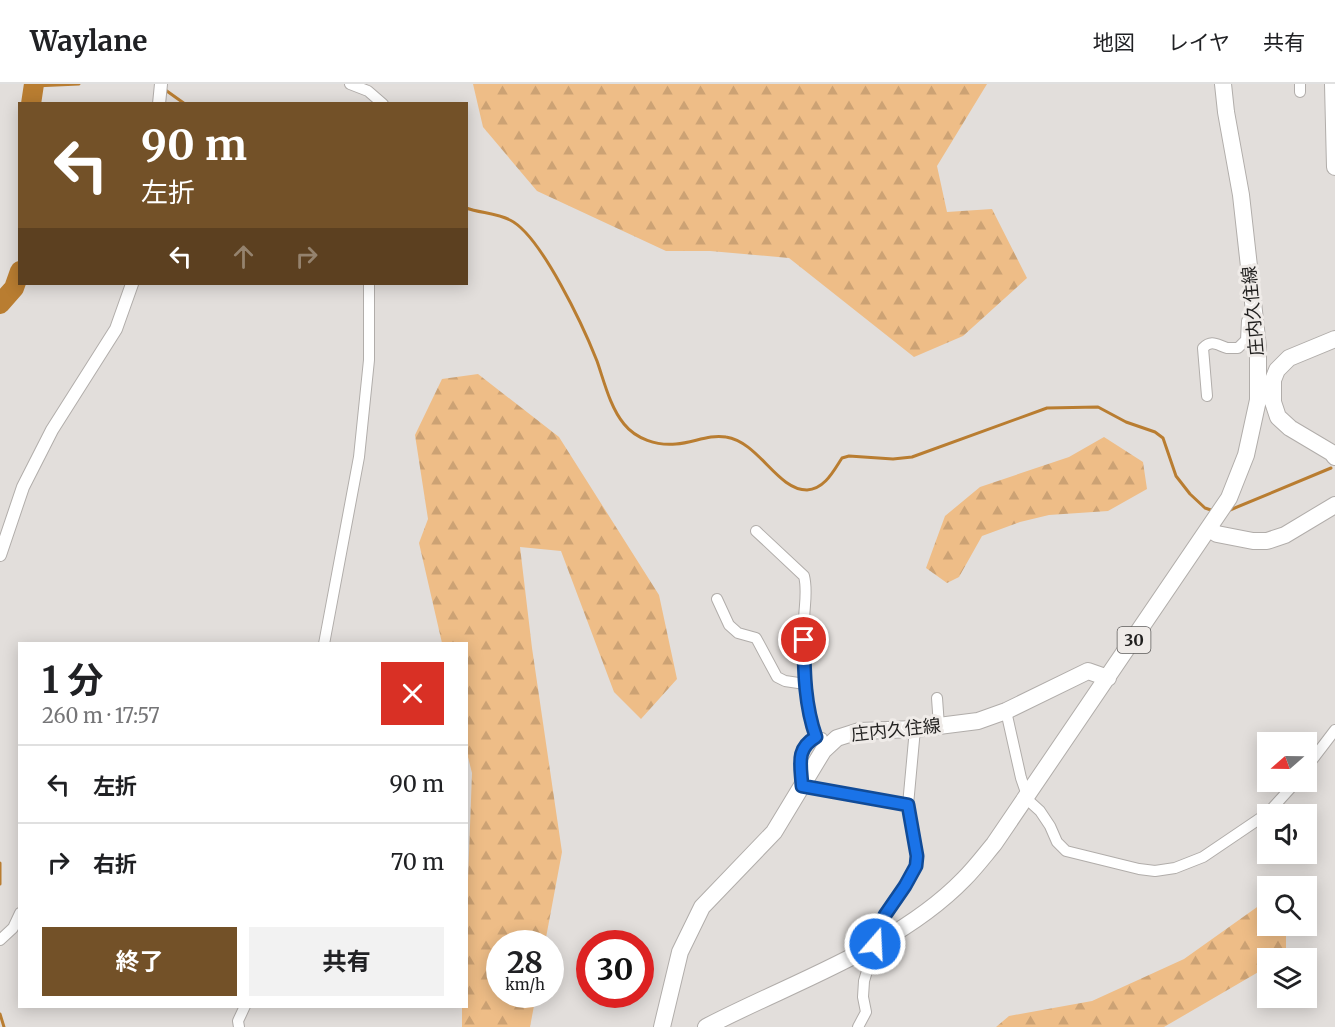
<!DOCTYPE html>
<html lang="ja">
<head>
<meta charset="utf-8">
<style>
	body { margin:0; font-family:Merriweather,"Noto Sans JP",serif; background:#f2f2f2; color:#202124; height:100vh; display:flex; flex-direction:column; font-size:22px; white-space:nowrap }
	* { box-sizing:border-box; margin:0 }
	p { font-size:20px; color:#757577 }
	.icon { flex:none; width:33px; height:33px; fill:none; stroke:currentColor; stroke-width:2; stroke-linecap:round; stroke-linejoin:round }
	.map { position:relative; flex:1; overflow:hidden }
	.sheet { position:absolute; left:18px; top:558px; width:450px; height:366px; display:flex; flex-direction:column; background:#fff; border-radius:0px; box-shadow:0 3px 15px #0003 }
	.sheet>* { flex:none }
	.banner { position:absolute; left:18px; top:18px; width:450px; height:183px; border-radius:0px; box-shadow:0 3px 15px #0003; background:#735128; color:#fff; overflow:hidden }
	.needle { width:39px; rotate:250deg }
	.buttons { position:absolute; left:1257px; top:648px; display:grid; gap:12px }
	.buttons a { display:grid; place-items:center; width:60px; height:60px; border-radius:0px; background:#fff; box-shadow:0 3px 15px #0003; font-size:30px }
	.speed { position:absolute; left:486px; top:846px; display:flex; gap:12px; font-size:30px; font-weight:700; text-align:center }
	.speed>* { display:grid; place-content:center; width:78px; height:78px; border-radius:50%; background:#fff; box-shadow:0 3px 15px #0003; line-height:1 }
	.speed small { font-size:15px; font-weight:400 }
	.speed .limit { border:9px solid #d22; background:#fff; color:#111 }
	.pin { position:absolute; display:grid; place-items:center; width:51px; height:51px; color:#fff; margin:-26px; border:3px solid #fff; border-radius:50%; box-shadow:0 2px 6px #0007 }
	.me { position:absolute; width:66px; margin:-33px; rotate:19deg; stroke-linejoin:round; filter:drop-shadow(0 0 4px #0008) }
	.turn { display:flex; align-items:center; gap:21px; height:126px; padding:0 24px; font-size:27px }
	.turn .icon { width:78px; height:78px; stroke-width:2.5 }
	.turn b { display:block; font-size:42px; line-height:51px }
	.lanes { display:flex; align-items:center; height:57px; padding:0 24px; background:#0003; justify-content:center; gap:30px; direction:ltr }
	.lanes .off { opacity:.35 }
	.round { display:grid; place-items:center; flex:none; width:63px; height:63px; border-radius:0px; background:#f2f2f2 }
	.head { display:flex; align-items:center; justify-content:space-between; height:102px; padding:0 24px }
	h1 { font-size:36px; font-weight:700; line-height:45px }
	.cta { display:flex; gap:12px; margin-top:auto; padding:12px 24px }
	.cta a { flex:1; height:69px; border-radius:0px; background:#735128; color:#fff; font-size:24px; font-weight:700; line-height:69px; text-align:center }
	.cta a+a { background:#f2f2f2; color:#202124 }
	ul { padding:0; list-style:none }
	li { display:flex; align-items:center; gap:18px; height:78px; padding:0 24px; border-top:2px solid #e0e0e0 }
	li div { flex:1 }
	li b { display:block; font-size:22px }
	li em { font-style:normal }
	header { display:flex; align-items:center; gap:36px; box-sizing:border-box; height:84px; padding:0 30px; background:#fff; border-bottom:2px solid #e0e0e0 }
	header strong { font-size:28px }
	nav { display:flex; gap:33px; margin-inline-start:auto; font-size:21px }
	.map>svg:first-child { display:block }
	.forest { fill:url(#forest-firs) }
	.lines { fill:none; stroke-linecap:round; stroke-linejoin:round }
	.stream { stroke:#b97d31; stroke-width:3 }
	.river { stroke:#b97d31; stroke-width:20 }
	.minor-casing { stroke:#b1adaa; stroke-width:12 }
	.tertiary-casing { stroke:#b1adaa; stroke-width:14 }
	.primary-casing { stroke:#b1adaa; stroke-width:18 }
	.minor { stroke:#fff; stroke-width:10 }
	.tertiary { stroke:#fff; stroke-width:12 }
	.primary { stroke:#fff; stroke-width:16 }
	.route-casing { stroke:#114b97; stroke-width:15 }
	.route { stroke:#1a73e8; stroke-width:10 }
	.labels { text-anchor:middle; stroke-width:6; stroke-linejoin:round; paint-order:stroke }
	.shield { fill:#efebe8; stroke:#5e5c5b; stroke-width:1.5 }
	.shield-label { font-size:16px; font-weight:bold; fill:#201f1e }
	.street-label { font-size:18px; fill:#201f1e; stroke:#efebe8 }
</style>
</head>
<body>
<header>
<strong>Waylane</strong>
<nav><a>地図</a><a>レイヤ</a><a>共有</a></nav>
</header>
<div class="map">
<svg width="1335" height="943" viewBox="0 0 1335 943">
	<defs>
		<pattern id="forest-firs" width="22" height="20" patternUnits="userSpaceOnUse" patternTransform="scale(1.5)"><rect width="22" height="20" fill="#eebd87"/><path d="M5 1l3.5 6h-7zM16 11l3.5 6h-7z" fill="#cca274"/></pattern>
	</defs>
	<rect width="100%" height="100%" fill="#e2dedb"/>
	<path class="forest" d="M473,0H987L937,82L947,128L992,125L1027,194L963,252L914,273L789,174L710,167H666L537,107L483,43Z
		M478,290L559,353L659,511L677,595L641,635L614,608L561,467L520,463L532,564L562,768L545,859L500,860V910L536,911L530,943H462V923L466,922L467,822L472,689L466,665V560L442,559L419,459L428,435L415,351L442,295Z
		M1104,353L1143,378L1147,405L1108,427L1049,431L1020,438L982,452L959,493L947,499L926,484L945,432L980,403L1069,373Z
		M1267,816L1268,842H1286V872L1281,874H1268L1267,883L1164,943H996L1009,932L1092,917L1184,875Z"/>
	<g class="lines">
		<path class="stream" d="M34,2L79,0
			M164,5L185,20
			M466,124C480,129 497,129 510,136C541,151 584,244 597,277C604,297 610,323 624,340C636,355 657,362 676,360C693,359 709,350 726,353C759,358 777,406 807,406C825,405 834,386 842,374L849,372L893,375L912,373L1047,324L1098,323L1126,338L1155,348L1163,354L1176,392L1190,410L1205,424L1214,427
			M1230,426L1331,384
			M0,779V800
			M0,930L4,943"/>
		<path class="river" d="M31,20L34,0
			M0,220L14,204L20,187"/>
		<g class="minor-casing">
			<path id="minor" d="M350,0L368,7L383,20
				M1300,8V0
				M1207,312L1203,264C1212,255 1217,261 1227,264C1230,264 1234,264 1238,264L1246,256L1247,237L1255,229
				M756,447L804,492C808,507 804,523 804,538C803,576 803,617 816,653
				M717,515L729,541L738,549L756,554L777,593L785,597L805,600
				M324,560L359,373L369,276V200
				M937,614L939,642
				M1006,627L1021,694L1029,717L1040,727L1050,742L1057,758L1066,767L1139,785L1155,787L1175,784L1203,773L1268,729L1296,698
				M822,654C795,653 801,684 802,702L908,721
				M1306,684L1335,646
				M0,856L13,844L20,829
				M239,943L238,937L245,922
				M858,943L866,928L863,913L864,897L879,847L885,831L905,802L916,782L917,772L908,721L915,645"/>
		</g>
		<g class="tertiary-casing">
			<path id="tertiary" d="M159,20L161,0
				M0,471L23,403L52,346L116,245L132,200"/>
		</g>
		<g class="primary-casing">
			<path id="primary" d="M1333,0L1335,83
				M1335,255L1289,274L1277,286L1273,296V318L1278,333L1290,344L1332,369L1335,373
				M1210,445L1217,450L1253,457H1267L1285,451L1335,421
				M662,943L680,868L702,823L774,748L823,667L837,654L859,647L915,645L978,637L1006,627L1088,587L1108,594
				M706,943C790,899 897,864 964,795C975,784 984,772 994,760L1229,414L1246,371L1258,316V263L1241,111L1226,28L1223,0"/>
		</g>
		<use href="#minor" class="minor"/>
		<use href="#tertiary" class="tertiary"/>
		<use href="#primary" class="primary"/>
	</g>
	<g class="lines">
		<g class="route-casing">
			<path id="route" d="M804,556C804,589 805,622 816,653C795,665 801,681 802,702L908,721L917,772L916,782L905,802L885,831L875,860"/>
		</g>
		<use href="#route" class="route"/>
	</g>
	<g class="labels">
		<rect class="shield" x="1117.5" y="543" width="33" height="26" rx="4.5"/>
		<g class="shield-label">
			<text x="1134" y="562">30</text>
		</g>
		<g class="street-label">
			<text transform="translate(1253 227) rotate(-95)" y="6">庄内久住線</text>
			<text transform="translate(896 646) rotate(-6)" y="6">庄内久住線</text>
		</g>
	</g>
</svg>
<div class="buttons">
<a><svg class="needle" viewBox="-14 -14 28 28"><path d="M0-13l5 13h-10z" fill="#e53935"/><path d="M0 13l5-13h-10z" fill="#757577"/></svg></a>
<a><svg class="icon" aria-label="sound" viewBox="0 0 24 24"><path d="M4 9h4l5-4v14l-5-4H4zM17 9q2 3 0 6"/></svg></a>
<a><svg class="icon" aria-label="search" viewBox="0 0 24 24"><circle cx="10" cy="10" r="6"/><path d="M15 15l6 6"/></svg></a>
<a><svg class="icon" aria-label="layers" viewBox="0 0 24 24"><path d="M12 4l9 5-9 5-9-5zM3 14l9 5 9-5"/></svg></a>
</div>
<div class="speed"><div>28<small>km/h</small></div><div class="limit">30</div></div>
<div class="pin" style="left:804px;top:556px;background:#d93025"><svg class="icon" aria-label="arrive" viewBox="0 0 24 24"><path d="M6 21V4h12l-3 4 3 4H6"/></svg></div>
<svg class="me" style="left:875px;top:860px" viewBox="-20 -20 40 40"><circle r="17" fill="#1a73e8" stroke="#fff" stroke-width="3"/><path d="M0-11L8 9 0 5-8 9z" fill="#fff"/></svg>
<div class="banner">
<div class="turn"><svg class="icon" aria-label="left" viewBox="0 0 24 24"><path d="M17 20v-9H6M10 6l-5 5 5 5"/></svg><div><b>90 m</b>左折</div></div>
<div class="lanes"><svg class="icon" aria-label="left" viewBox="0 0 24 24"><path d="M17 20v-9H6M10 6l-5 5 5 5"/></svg><svg class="icon off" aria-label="ahead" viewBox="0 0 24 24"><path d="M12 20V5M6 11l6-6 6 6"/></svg><svg class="icon off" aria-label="right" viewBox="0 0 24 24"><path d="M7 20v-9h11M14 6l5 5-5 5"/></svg></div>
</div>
<section class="sheet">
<div class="head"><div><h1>1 分</h1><p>260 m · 17:57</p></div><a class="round" style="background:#d93025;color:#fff"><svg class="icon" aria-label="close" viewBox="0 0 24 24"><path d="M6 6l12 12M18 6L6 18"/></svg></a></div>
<ul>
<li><svg class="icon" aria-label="left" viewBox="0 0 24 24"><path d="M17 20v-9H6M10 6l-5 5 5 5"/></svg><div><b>左折</b></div><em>90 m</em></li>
<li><svg class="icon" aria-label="right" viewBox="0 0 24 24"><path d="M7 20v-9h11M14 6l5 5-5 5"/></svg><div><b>右折</b></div><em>70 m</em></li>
</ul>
<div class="cta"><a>終了</a><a>共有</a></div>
</section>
</div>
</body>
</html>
